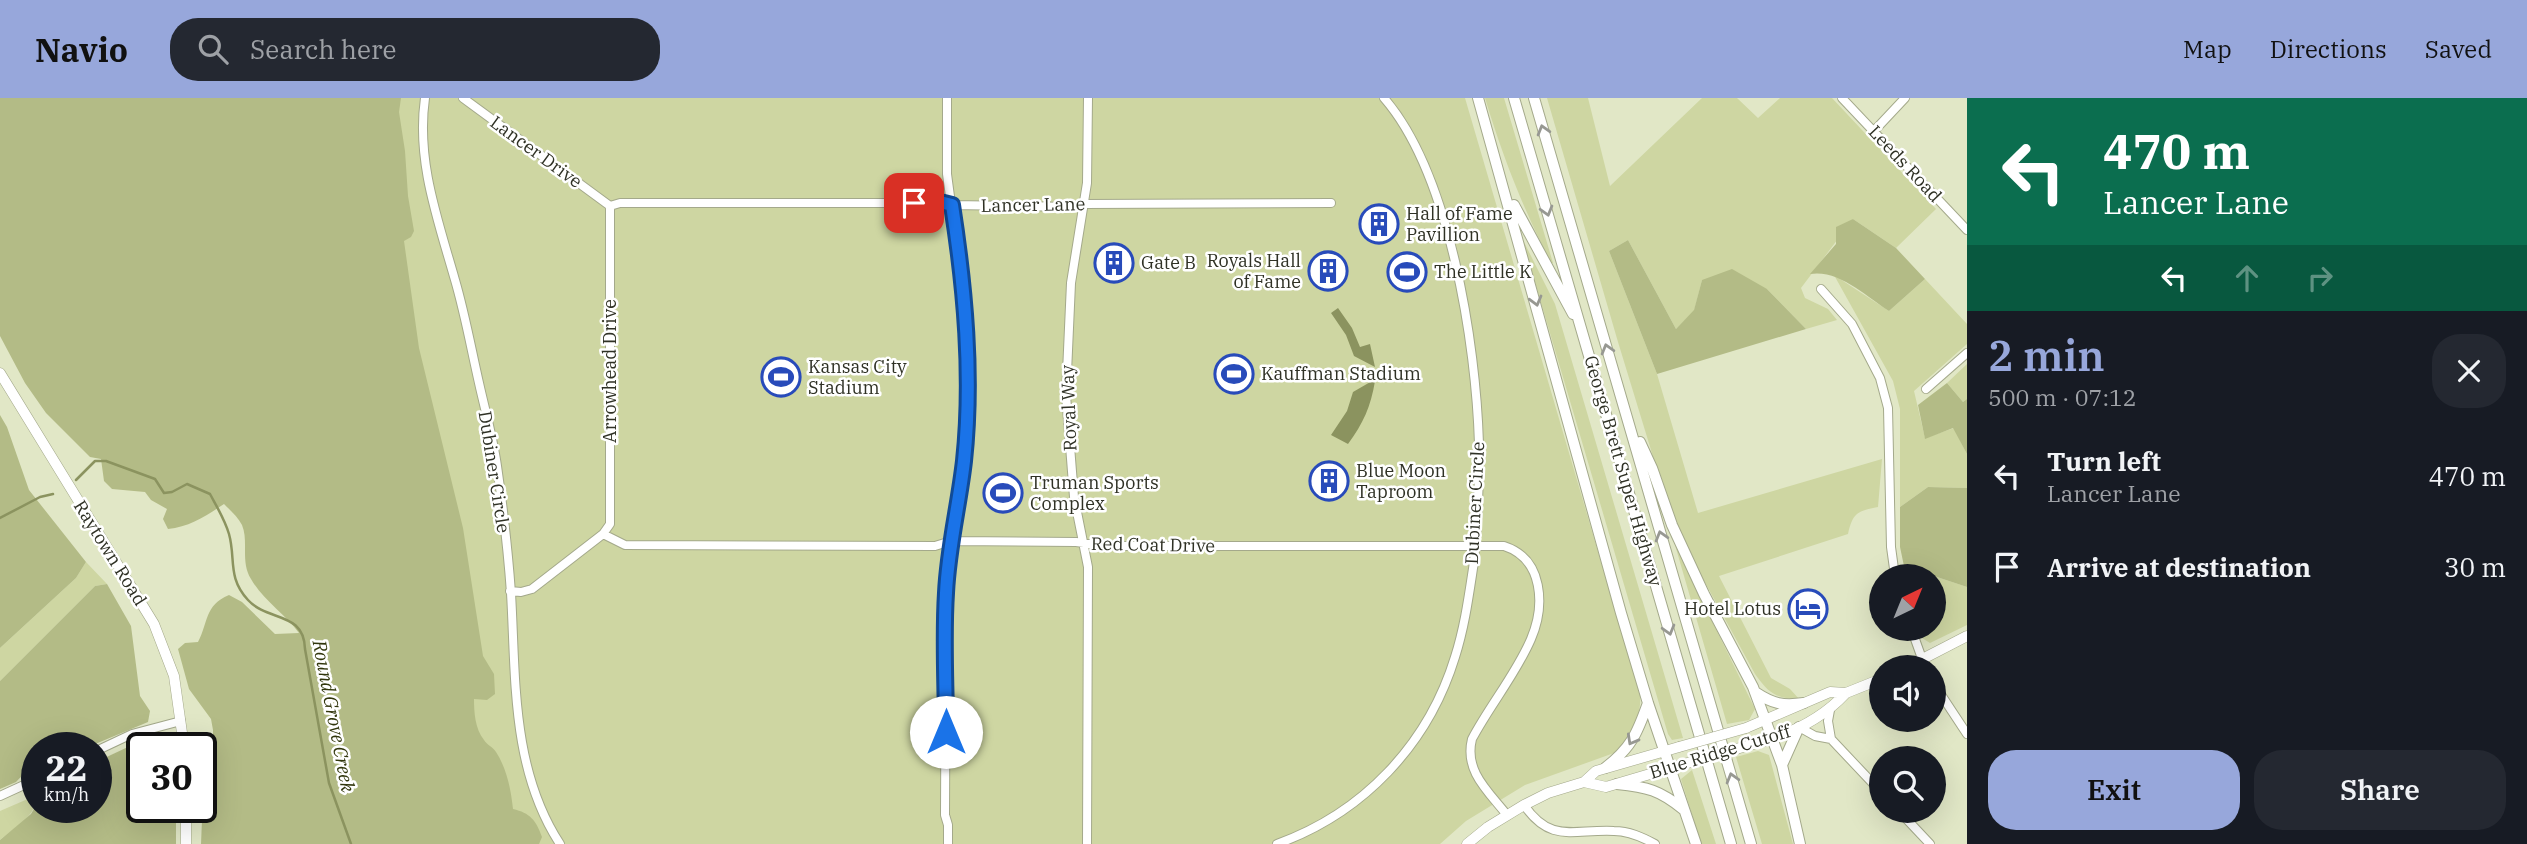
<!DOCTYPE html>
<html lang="en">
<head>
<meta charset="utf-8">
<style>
	body { margin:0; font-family:"IBM Plex Serif",serif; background:#242831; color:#f1f3f6; height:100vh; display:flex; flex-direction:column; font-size:26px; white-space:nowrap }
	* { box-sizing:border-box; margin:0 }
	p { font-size:23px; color:#9ea1a6 }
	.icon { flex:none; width:38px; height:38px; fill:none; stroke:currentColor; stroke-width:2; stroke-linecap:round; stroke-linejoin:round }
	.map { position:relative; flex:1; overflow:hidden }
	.details { display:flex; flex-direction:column; background:#171b24; width:560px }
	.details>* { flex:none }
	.hud { background:#0b6e4f; color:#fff; overflow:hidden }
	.needle { width:46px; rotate:43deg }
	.buttons { position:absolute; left:1869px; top:466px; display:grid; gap:14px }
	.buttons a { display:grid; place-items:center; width:77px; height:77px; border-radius:50%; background:#171b24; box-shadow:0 7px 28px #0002; font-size:35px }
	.speed { position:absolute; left:21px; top:634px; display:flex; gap:14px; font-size:35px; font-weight:700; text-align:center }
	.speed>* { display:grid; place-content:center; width:91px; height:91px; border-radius:50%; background:#171b24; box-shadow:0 7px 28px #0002; line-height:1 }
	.speed small { font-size:18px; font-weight:400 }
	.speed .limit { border:4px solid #111; border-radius:10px; background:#fff; color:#111 }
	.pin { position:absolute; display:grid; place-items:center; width:60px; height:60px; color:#fff; margin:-30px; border-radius:14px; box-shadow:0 4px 10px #0006 }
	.me { position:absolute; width:77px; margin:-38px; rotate:0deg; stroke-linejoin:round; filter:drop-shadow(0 0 5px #0008) }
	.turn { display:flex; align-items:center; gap:24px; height:147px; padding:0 21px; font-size:32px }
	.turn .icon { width:91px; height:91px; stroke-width:2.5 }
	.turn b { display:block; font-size:49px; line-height:60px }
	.lanes { display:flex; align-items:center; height:66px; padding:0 21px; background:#0003; justify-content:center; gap:35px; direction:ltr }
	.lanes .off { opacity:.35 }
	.round { display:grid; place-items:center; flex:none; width:74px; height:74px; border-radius:28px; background:#242831 }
	.headline { display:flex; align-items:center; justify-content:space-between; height:119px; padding:0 21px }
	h1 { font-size:42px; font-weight:600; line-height:52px; color:#97a7db }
	.cta { display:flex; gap:14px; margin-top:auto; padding:14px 21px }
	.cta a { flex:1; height:80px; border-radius:28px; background:#97a7db; color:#111; font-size:28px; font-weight:600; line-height:80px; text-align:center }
	.cta a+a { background:#242831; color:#f1f3f6 }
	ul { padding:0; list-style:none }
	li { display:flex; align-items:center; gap:21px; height:91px; padding:0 21px }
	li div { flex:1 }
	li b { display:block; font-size:26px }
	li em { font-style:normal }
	header { display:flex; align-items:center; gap:42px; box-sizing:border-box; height:98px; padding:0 35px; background:#97a7db; color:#111 }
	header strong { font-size:33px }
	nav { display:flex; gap:38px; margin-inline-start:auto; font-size:24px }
	.search { width:490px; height:63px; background:#242831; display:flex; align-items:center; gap:18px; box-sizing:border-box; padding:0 24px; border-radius:28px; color:#9ea1a6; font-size:26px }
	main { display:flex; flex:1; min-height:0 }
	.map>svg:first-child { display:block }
	.green { fill:#ced6a2 }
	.forest { fill:#b3bb86 }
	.water { fill:#8b935f }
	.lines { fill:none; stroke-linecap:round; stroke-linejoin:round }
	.stream { stroke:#8b935f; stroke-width:2.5 }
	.minor-casing { stroke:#a4a98b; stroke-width:10 }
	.major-casing { stroke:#a4a98b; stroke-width:11 }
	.highway-casing { stroke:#a4a98b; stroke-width:12 }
	.minor { stroke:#fff; stroke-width:8 }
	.major { stroke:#fff; stroke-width:10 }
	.highway { stroke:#fff; stroke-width:10 }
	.minor-bridge-casing { stroke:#a4a98b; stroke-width:10; stroke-linecap:butt }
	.major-bridge-casing { stroke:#a4a98b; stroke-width:11; stroke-linecap:butt }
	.minor-bridge { stroke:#fff; stroke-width:8 }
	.major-bridge { stroke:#fff; stroke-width:10 }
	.oneway { stroke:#979892 }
	.route-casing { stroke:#114b97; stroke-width:18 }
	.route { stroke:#1a73e8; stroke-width:12 }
	.labels { text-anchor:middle; stroke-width:5; stroke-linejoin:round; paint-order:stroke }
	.street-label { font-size:18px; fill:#2f3125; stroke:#fff }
	.poi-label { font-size:18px; fill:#2f3125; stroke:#fff; text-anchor:start }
	.water-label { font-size:19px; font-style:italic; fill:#31360c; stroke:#fff }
</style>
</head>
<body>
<header>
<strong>Navio</strong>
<div class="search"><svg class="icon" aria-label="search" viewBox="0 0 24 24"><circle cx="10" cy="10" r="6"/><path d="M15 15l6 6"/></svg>Search here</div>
<nav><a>Map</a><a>Directions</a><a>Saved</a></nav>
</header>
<main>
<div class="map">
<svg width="1967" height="746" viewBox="0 0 1967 746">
	<rect width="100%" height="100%" fill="#e1e7c6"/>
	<path class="green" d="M337,0H1465L1640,597C1642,619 1630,641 1614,655L1525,687L1466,723L1440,746H476Z
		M1485,0H1504L1553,165H1551C1523,110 1503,60 1485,0Z
		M1547,0H1588L1610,88L1702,0H1737L1758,20L1780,0H1832L1936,111L1896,150L1853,121L1801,190L1805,200L1828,211L1837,222L1806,231L1767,191L1702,182L1694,213L1676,231L1628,142L1609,153L1657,276L1698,415L1882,361L1878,409C1858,413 1853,414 1848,436L1719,478L1771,580L1790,591L1800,602C1775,599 1770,597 1755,576L1684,446L1662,388L1618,244Z
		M1522,140L1555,206L1683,640L1672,642L1668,636Z
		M1834,177L1889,213L1925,181L1967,226V246L1914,293L1925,340L1954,330L1967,356V390L1928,389L1900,409V311L1893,283Z
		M1967,266V301L1963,304L1947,285Z
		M1675,447L1755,611L1749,622L1727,626Z
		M86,464L107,486L95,488L0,583V550L76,480Z
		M1904,468L1967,489V527L1930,545L1922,540L1920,530H1934V478H1907Z
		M1758,653L1769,657L1793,746H1762L1736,659Z
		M1692,672L1716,746H1701L1681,681Z
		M37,697C37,718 15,729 0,742V713Z"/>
	<path class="forest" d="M0,0H401L399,14L405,53L408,98L414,133L411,139L404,143L419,250L463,430L483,558L494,576L495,596L487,602L474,601C474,614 475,631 484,642C487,647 493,649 496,654C507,671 511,692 513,711C530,715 536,722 542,739L539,746H201L204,674L213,655V632L211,621L189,591L178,551L185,545L198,544C209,523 204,508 229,497L242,504L275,536L299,535C285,516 263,502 251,481C240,463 249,444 242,427C238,419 230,412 224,406C207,417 190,429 168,431L163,421L167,411L151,402L145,394L112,391L104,383L101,361L90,359L46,315L25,285L0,238Z
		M1853,121L1896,150L1925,181L1889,213C1867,199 1839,171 1810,176L1836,146V129Z
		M1628,142L1676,231L1694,212L1702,182L1732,171L1767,191L1806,231L1657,276L1609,153Z
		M1947,285L1963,304L1967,301V356L1953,330L1925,341L1918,307Z
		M0,317L7,329L29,392L86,464L76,480L0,550Z
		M1928,389L1967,390V489L1904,468L1900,449V409Z
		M107,486L131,528L140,598L150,613L148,624L88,649H37V662L16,684L0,691V583L95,488Z
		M145,641L161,649H142V709H176V746H0V742L31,716L37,706V709H96V664Z"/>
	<path class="water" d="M1338,210L1352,230L1360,249L1370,246L1375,269L1354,258L1346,237L1331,215Z
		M1372,283H1375C1371,308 1363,326 1348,346L1331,337L1347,313L1353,294Z"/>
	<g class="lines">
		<path class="stream" d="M76,382L95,363H106L155,381L164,395L172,394L187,386L210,396C217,409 225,422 229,436C236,461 227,479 248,502C268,524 304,513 305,551L329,685L351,746
			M0,420L40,399L53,396"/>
		<g class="minor-casing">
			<path id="minor" d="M425,0C416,63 438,122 455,182C465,216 471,250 479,285C485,312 493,340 497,368C503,410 508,453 511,495C516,580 511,671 560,746
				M463,0L610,108
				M947,0V76L963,196L967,268L964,362L949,455L946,498L945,717L948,727V746
				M1384,0C1450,76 1476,246 1479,346C1480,372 1478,399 1477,426
				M1842,0L1967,132
				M1874,33L1905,0
				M610,108L620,105H940L952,107L1073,109L1083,106L1331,105
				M1821,191L1852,226L1880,280L1888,310L1891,449L1895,478
				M1926,291L1967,255
				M603,436L610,426V108
				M510,493L521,494L532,491L603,436L625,447L935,448L951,443L1076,444L1108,448H1504C1544,461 1545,508 1531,541C1516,576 1490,607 1472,641C1464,673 1488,693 1507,717
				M1911,530L1925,569
				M1934,586L1967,636
				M1830,612L1828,623L1831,641L1881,694
				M1799,629L1815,638L1831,641
				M96,653L132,636L181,623
				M0,698L37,681
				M1524,707C1551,746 1573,731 1614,733C1629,733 1642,739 1655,746
				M1898,712L1930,746
				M1087,746L1088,469L1074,399L1066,297L1071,185L1087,85L1088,0
				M1277,746C1363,715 1428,647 1455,559C1465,528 1469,496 1474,464"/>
		</g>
		<g class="major-casing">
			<path id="major" d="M0,275L154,526L174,578L184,649
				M1907,569L1967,538
				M1746,630L1830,594L1846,595L1881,581
				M1750,647C1787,638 1821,622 1846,595
				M1584,684L1606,689L1684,666
				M186,709V746
				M1467,746L1488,729L1524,707L1548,695L1584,684L1596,673L1679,649"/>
		</g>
		<g class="highway-casing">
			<path id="highway" d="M1478,0L1621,515L1648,605L1696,746
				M1514,0L1731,746
				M1534,0L1751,746
				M1514,107L1573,216
				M1640,344L1652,370L1672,427L1704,496L1753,589L1782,667L1800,746
				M1755,594C1773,606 1783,608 1804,605
				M1782,667L1799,629
				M1605,670C1631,650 1637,636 1648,605
				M1617,686C1647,689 1660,692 1684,712"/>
		</g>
		<use href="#minor" class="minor"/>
		<use href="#major" class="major"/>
		<use href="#highway" class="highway"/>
		<g class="minor-bridge-casing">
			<path id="minor-bridge" d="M1474,464L1477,426"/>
		</g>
		<g class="major-bridge-casing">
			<path id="major-bridge" d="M1679,649L1746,630
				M1684,666L1750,647"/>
		</g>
		<use href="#minor-bridge" class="minor-bridge"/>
		<use href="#major-bridge" class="major-bridge"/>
	</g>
	<defs><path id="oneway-chevron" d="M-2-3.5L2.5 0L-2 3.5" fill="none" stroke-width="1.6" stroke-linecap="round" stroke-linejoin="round" transform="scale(1.75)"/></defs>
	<g class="oneway">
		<use href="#oneway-chevron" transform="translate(1543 32) rotate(-106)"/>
		<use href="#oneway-chevron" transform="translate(1547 113) rotate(74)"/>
		<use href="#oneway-chevron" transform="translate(1536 203) rotate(75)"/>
		<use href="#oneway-chevron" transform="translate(1607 251) rotate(-106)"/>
		<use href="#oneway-chevron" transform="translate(1661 438) rotate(-106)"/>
		<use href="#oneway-chevron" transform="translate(1669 532) rotate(74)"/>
		<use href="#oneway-chevron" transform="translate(1632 642) rotate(119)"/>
		<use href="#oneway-chevron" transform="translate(1732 680) rotate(-106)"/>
	</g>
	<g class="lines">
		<g class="route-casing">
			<path id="route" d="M914,105L940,104L952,107C965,191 973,278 964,363C959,407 948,450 946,495C943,541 946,588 946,634"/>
		</g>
		<use href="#route" class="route"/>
	</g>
	<defs>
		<g id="building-ring" transform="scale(2.0125)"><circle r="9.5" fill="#fff" stroke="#284bba" stroke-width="1.5"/><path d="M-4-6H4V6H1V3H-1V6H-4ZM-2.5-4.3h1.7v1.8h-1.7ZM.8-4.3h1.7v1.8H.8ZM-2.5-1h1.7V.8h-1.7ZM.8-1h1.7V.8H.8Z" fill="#284bba"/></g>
		<g id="stadium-ring" transform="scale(2.0125)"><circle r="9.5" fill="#fff" stroke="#284bba" stroke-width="1.5"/><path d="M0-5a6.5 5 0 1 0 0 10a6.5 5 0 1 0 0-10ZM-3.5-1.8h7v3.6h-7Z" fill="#284bba"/></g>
		<g id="hotel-ring" transform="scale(2.0125)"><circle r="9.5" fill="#fff" stroke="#284bba" stroke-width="1.5"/><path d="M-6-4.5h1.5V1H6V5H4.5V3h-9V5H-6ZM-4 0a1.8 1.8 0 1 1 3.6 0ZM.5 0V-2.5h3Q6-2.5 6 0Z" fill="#284bba"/></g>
	</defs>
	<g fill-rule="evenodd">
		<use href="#building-ring" x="1379" y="126"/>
		<use href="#building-ring" x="1114" y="165"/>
		<use href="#building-ring" x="1328" y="173"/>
		<use href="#stadium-ring" x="1407" y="174"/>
		<use href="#stadium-ring" x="1234" y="276"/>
		<use href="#stadium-ring" x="781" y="279"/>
		<use href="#building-ring" x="1329" y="383"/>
		<use href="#stadium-ring" x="1003" y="395"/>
		<use href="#hotel-ring" x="1808" y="511"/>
	</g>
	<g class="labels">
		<g class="street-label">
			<text transform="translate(536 54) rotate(36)" y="6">Lancer Drive</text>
			<text transform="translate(1905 66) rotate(47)" y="6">Leeds Road</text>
			<text transform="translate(1033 107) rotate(-1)" y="6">Lancer Lane</text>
			<text transform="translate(610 273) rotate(-90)" y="6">Arrowhead Drive</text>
			<text transform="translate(1069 310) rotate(-92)" y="6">Royal Way</text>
			<text transform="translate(1623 373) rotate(74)" y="6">George Brett Super Highway</text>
			<text transform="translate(494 374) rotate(81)" y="6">Dubiner Circle</text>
			<text transform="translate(1475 405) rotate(-87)" y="6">Dubiner Circle</text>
			<text transform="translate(1153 447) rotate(1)" y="6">Red Coat Drive</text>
			<text transform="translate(110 455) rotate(58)" y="6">Raytown Road</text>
			<text transform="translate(1720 654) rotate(-17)" y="6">Blue Ridge Cutoff</text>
		</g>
		<g class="poi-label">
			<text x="1406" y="122">Hall of Fame<tspan x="1406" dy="21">Pavillion</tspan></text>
			<text x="1301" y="169" text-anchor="end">Royals Hall<tspan x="1301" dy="21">of Fame</tspan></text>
			<text x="1141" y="171">Gate B</text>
			<text x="1434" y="180">The Little K</text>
			<text x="808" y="275">Kansas City<tspan x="808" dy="21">Stadium</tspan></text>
			<text x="1261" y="282">Kauffman Stadium</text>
			<text x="1356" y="379">Blue Moon<tspan x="1356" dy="21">Taproom</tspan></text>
			<text x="1030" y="391">Truman Sports<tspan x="1030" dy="21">Complex</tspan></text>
			<text x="1781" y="517" text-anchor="end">Hotel Lotus</text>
		</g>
		<g class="water-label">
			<text transform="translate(334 618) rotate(79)" y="7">Round Grove Creek</text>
		</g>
	</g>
</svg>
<div class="buttons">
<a><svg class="needle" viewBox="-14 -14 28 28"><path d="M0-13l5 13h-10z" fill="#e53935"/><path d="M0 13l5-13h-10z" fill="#9ea1a6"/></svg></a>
<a><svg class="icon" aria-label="sound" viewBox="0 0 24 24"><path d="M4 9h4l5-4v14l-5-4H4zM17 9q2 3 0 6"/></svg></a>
<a><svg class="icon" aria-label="search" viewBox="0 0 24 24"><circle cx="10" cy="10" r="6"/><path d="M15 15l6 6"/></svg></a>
</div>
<div class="speed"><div>22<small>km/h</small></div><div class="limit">30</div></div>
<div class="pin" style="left:914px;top:105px;background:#d93025"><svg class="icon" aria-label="arrive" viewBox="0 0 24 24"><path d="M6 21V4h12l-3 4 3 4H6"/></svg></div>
<svg class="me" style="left:946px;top:634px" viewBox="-20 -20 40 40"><circle r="19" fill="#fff"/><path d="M0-13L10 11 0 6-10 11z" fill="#1a73e8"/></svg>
</div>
<section class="details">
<div class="hud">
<div class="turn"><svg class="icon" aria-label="left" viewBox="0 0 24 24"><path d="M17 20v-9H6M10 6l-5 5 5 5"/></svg><div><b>470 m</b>Lancer Lane</div></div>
<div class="lanes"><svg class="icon" aria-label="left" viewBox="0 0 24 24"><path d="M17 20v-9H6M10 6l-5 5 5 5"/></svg><svg class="icon off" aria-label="ahead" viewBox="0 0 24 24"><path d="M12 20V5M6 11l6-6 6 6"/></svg><svg class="icon off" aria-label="right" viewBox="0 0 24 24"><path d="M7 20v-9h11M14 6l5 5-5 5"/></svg></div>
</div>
<div class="headline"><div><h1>2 min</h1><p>500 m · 07:12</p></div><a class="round"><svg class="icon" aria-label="close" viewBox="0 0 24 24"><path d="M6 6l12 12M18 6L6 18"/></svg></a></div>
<ul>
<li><svg class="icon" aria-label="left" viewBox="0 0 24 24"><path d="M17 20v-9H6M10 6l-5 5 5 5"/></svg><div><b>Turn left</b><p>Lancer Lane</p></div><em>470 m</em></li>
<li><svg class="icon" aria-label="arrive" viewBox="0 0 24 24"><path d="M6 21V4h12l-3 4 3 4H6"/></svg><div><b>Arrive at destination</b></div><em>30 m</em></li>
</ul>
<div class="cta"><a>Exit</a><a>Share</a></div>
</section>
</main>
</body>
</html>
